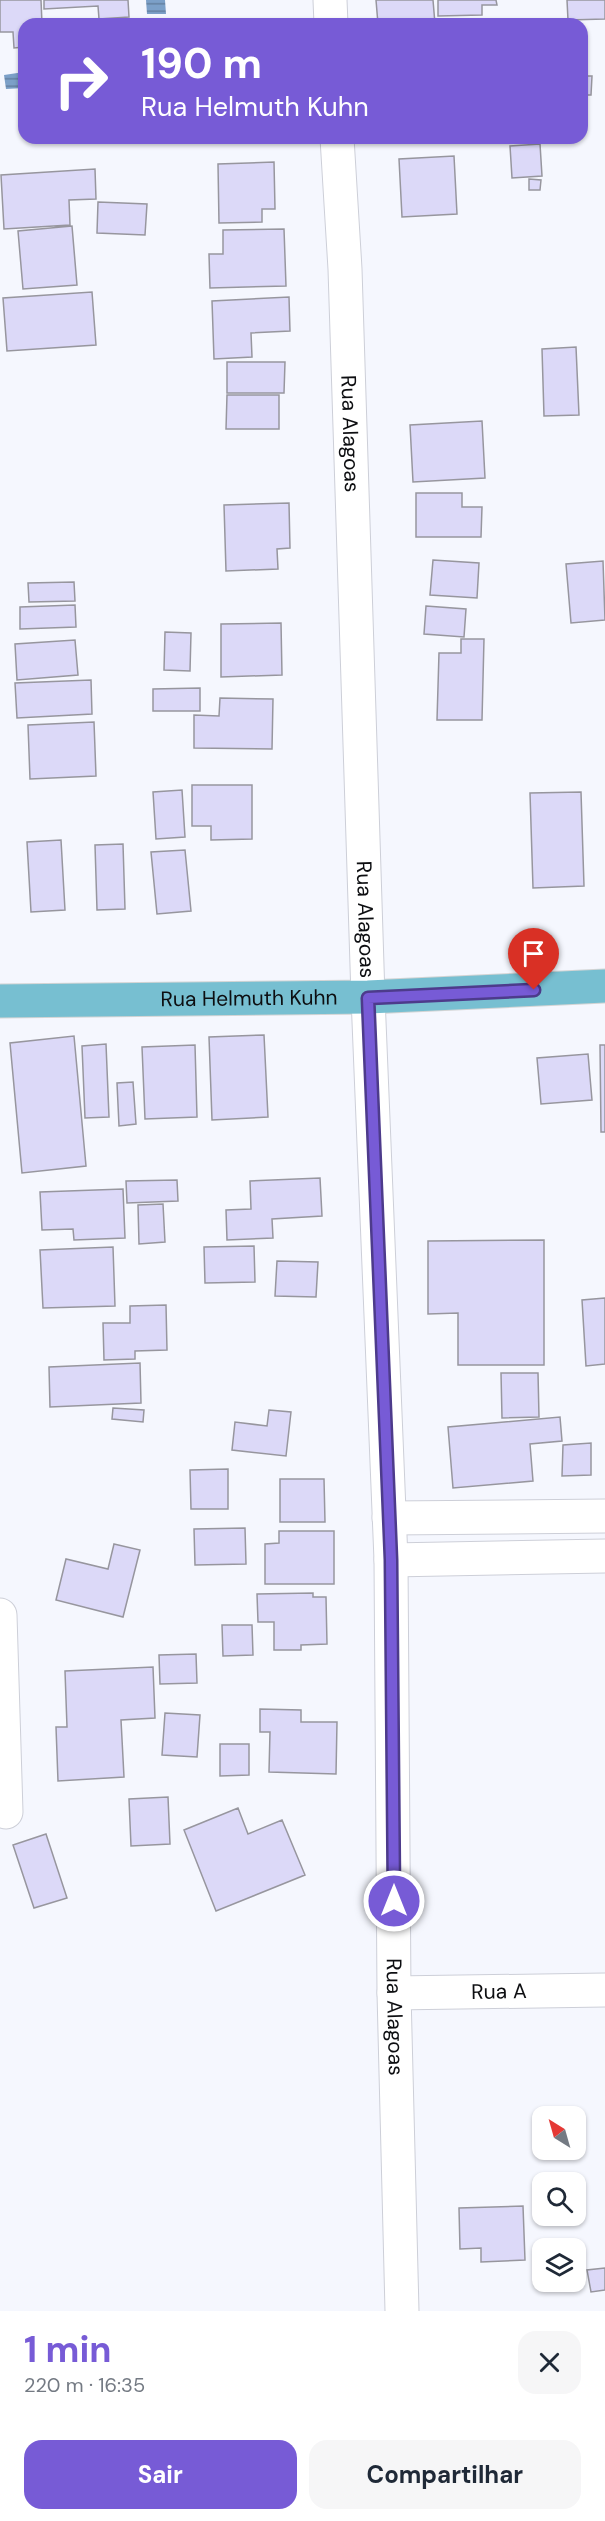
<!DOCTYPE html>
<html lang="pt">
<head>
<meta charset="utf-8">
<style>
	body { margin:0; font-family:"DM Sans",sans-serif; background:#f6f6f7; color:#1f2937; height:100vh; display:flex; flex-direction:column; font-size:22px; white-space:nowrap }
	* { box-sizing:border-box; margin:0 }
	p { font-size:20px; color:#747a83 }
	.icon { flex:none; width:33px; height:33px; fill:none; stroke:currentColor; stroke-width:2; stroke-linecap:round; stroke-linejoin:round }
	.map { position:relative; height:2311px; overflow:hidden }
	.side { display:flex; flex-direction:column; background:#fff; flex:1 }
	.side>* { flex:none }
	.banner { position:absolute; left:18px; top:18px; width:570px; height:126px; border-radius:18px; box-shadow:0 2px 4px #0004; background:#775bd6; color:#fff; overflow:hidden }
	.needle { width:39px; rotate:323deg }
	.controls { position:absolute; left:532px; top:2106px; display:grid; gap:12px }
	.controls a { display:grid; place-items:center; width:54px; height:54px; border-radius:12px; background:#fff; box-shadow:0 2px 4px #0004; font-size:30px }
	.pin { position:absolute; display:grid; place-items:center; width:51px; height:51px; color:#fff; margin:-62px -26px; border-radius:50% 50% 50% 0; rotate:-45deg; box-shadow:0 0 6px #0007 }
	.pin .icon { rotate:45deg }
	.me { position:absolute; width:66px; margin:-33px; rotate:0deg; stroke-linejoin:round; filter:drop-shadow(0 0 4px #0008) }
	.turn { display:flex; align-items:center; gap:21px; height:126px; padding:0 24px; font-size:27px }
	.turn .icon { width:78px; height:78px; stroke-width:2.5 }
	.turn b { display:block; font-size:42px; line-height:51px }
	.round { display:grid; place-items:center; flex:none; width:63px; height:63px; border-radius:18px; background:#f6f6f7 }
	.head { display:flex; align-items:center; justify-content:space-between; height:102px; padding:0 24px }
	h1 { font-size:36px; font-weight:700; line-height:45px; color:#775bd6 }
	.cta { display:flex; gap:12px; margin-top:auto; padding:12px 24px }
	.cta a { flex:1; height:69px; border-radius:18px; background:#775bd6; color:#fff; font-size:24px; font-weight:700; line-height:69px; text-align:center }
	.cta a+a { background:#f6f6f7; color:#1f2937 }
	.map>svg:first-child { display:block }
	.water { fill:url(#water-rules) }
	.building { fill:#dcd9f8; stroke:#97969e; stroke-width:1.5 }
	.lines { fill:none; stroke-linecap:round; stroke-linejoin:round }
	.minor-casing { stroke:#cdcfd8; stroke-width:35 }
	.major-casing { stroke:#d3d4d4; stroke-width:35 }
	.minor { stroke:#fff; stroke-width:33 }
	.major { stroke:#77bfd1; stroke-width:33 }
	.route-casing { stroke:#4d3b8b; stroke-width:15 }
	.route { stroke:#775bd6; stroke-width:10 }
	.labels { text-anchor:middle; stroke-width:4.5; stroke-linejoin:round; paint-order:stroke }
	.street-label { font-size:21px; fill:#0d0e11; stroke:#f5f7fe }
</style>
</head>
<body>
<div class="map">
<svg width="605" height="2311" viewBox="0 0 605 2311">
	<defs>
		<pattern id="water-rules" width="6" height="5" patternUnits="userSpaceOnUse" patternTransform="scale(1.5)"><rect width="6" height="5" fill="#7ca0c8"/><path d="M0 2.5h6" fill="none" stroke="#6481a1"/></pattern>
	</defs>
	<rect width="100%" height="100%" fill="#f5f7fe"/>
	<path class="water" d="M146,0H165L166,14H147Z
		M24,72V88L6,89L4,75Z"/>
	<path class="building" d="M0,0H41L42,24H24V47L14,48L13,32H0Z
		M44,0H128L129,17L99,19L98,6L44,9Z
		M376,0H433L435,24H378Z
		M438,0H496L497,5H482V15L438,16Z
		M567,0H605V19L568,20Z
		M582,76H592L591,95H582Z
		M540,144L542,176L512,178L510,146Z
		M454,156L457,214L402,217L399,159Z
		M274,162L275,209H262V222L219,223L218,164Z
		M95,169L96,199L69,200L70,225L4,229L1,175Z
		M529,179L541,180L540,190H529Z
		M98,202L147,204L145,235L97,233Z
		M72,226L77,285L23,289L18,231Z
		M284,229L286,286L210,288L209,254H223V230Z
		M92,292L96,345L7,351L3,298Z
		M289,297L290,331L251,333L252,357L214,359L212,301Z
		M576,347L579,415L544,416L542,349Z
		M227,362H285L284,393H227Z
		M227,395H279V429H226Z
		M482,421L485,478L413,482L410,425Z
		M416,493H462V507H482L481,537H416Z
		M289,503L290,548L277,549L278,569L226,571L224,505Z
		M433,560L479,563L477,598L430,595Z
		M603,561L605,620L571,623L566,564Z
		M74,582L75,601L29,602L28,583Z
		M75,605L76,627L20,629V607Z
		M426,606L466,609L464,637L424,634Z
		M281,623L282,675L221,677V624Z
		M165,632L191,633L190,671L164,670Z
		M461,639H484L482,720H437L439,653H461Z
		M75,640L78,675L17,680L15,644Z
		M91,680L92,714L17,718L15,683Z
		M200,688V711H153V689Z
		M220,698L273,699L272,749L194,748V715L219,716Z
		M94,722L96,776L30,779L28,725Z
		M192,785H252V839L211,840V826H192Z
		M182,790L185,837L156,839L153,792Z
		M581,792L584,886L533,888L530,793Z
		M61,840L65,910L31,912L27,842Z
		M123,844L125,909L97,910L95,845Z
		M185,850L191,911L157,914L151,852Z
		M264,1035L268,1117L212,1120L209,1037Z
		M74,1036L86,1166L22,1173L10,1043Z
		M106,1044L109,1117L85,1118L82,1046Z
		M195,1045L197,1117L145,1119L142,1047Z
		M600,1045H605V1132H601Z
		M588,1054L592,1100L541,1104L537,1058Z
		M133,1082L136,1124L119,1126L117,1083Z
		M320,1178L322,1216L272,1219L273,1238L227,1240L226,1210L251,1209L250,1181Z
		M177,1180L178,1201L127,1203L126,1181Z
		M123,1189L125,1238L74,1240L73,1229L42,1230L40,1192Z
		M163,1204L165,1242L139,1244L138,1205Z
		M544,1240V1365H458V1313L428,1314V1241Z
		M254,1246L255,1282L205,1283L204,1247Z
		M113,1247L115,1306L43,1308L40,1250Z
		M277,1261L318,1262L316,1297L275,1296Z
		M605,1298V1364L586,1366L582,1300Z
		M166,1305L167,1350L135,1351V1359L104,1360L103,1323H130V1306Z
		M140,1363L141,1403L50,1407L49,1367Z
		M501,1373H538L539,1417L502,1418Z
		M113,1408L144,1410L143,1422L112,1419Z
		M269,1410L291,1412L286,1456L232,1450L235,1422L267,1426Z
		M560,1417L562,1441L530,1444L533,1481L453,1488L448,1427Z
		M591,1443V1475L562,1476L563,1445Z
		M228,1469V1509H191L190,1470Z
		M280,1479H324L325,1522H280Z
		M245,1528L246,1564L195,1565L194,1529Z
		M279,1531H334V1584H265V1544L279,1543Z
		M114,1544L140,1550L123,1617L56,1600L66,1559L108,1569Z
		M313,1593V1597H326L327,1644L301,1645V1650H274V1622H258L257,1594Z
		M222,1625H252L253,1655L223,1656Z
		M196,1654L197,1683L160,1684L159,1655Z
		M153,1667L155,1718L121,1720L124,1777L58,1781L56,1727H67L65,1671Z
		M260,1709L301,1710V1722H337L336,1774L269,1772L270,1732H260Z
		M165,1713L200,1715L197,1757L162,1755Z
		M220,1744H249V1775L220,1776Z
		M168,1797L170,1844L131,1846L129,1799Z
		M238,1808L248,1834L282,1820L305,1875L216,1911L184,1830Z
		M46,1834L67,1898L34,1908L13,1845Z
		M523,2206L525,2260L481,2262V2248L460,2249L459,2208Z
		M605,2268V2290L591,2292L587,2270Z"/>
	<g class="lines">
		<g class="minor-casing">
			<g id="minor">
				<path d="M330,0L331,24"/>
				<path id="s1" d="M337,138L345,269L368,997L391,1560L394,1993L402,2311"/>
				<path d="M389,1518L605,1516"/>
				<path d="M391,1560L605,1556"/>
				<path d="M0,1615L6,1812"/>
				<path id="s2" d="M394,1993L605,1990"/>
			</g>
		</g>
		<g class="major-casing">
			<g id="major">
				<path id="s3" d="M0,1001L368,997L605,986"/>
			</g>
		</g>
		<use href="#minor" class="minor"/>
		<use href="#major" class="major"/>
	</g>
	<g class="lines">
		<g class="route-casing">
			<path id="route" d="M394,1901L391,1560L368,998L534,990"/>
		</g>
		<use href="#route" class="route"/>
	</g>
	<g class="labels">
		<g class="street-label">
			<text dy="7" stroke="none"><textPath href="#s1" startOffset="296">Rua Alagoas</textPath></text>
			<text dy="7" stroke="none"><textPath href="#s1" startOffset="782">Rua Alagoas</textPath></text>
			<text dy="7" stroke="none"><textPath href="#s3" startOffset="249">Rua Helmuth Kuhn</textPath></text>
			<text dy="7" stroke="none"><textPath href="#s2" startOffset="105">Rua A</textPath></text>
			<text dy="7" stroke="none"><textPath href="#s1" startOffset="1880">Rua Alagoas</textPath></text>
		</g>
	</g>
</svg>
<div class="controls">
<a><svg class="needle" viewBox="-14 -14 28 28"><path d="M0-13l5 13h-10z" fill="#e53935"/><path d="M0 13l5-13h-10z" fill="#747a83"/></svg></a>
<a><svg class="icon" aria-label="search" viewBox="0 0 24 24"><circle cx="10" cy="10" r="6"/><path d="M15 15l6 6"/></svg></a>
<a><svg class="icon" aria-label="layers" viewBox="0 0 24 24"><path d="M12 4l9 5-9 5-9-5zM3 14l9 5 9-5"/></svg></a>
</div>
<div class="pin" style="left:534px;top:990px;background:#d93025"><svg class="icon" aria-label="arrive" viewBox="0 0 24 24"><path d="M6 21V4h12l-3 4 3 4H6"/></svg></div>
<svg class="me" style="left:394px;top:1901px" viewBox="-20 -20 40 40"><circle r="17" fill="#775bd6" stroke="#fff" stroke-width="3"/><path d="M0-11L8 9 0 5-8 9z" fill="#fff"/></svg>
<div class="banner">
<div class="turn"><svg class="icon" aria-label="right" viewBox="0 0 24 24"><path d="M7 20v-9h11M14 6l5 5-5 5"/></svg><div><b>190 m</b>Rua Helmuth Kuhn</div></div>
</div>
</div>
<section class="side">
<div class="head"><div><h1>1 min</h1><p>220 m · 16:35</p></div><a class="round"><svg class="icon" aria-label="close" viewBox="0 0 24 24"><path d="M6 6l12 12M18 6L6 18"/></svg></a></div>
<div class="cta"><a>Sair</a><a>Compartilhar</a></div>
</section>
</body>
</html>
